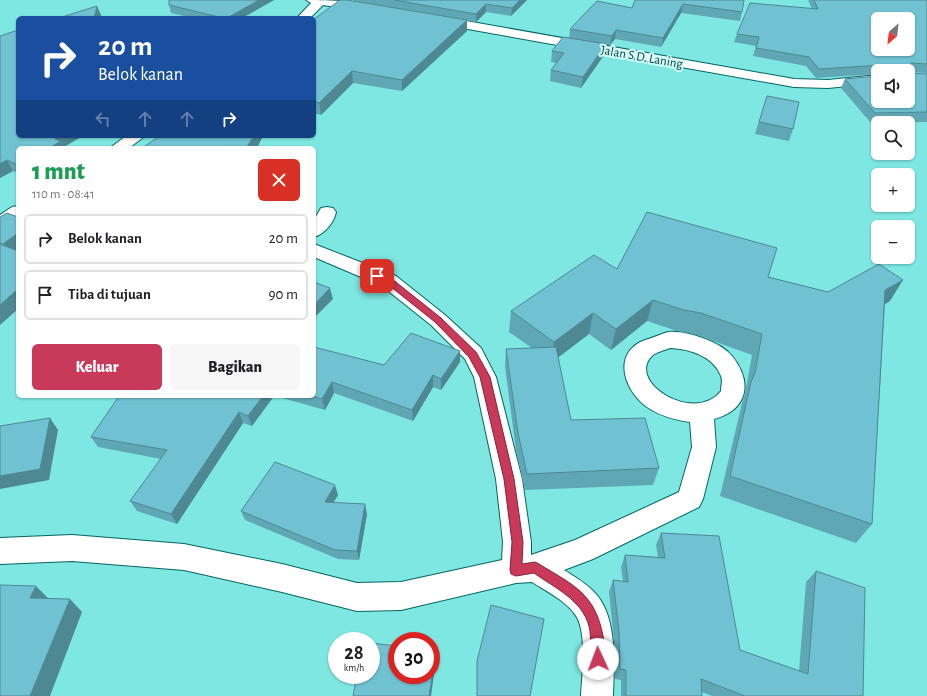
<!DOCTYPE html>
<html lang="id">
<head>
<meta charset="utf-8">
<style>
	body { margin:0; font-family:"Alegreya Sans",sans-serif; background:#f6f6f6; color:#202124; height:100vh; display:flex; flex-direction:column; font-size:15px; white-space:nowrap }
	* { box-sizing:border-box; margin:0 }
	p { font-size:13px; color:#757577 }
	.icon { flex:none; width:22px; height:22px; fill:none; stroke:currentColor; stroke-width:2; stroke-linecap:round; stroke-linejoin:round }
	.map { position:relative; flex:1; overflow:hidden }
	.panel { position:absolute; left:16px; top:146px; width:300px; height:252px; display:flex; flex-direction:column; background:#fff; border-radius:6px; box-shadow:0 1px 3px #0004 }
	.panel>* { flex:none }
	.banner { position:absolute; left:16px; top:16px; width:300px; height:122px; border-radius:6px; box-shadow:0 1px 3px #0004; background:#1a4fa0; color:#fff; overflow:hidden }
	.needle { width:26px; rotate:208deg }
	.tools { position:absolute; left:871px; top:12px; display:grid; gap:8px }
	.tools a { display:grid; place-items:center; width:44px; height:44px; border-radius:6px; background:#fff; box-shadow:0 1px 3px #0004; font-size:20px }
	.speed { position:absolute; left:328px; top:632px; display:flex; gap:8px; font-size:20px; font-weight:700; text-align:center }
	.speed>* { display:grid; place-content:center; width:52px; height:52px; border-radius:50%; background:#fff; box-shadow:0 1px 3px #0004; line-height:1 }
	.speed small { font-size:10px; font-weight:400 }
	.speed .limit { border:6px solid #d22; background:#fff; color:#111 }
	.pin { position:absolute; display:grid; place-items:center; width:34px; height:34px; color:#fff; margin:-17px; border-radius:8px; box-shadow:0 2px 6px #0006 }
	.me { position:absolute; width:44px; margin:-22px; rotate:358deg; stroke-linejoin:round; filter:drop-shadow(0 0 3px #0008) }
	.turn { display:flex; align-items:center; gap:14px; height:84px; padding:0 16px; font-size:18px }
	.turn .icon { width:52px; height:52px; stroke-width:2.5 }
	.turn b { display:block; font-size:28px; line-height:34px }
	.lanes { display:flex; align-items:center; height:38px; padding:0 16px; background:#0003; justify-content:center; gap:20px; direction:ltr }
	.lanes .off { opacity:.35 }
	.round { display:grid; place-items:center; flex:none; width:42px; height:42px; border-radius:6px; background:#f6f6f6 }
	.overview { display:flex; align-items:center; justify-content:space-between; height:68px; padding:0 16px }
	h1 { font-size:24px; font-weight:800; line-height:30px; color:#1e9e55 }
	.cta { display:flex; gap:8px; margin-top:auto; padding:8px 16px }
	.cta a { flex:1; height:46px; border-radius:6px; background:#c8395a; color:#fff; font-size:16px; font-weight:800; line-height:46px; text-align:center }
	.cta a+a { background:#f6f6f6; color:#202124 }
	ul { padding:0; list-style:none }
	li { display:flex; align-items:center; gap:12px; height:50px; margin:0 8px 6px; padding:0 8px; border:2px solid #e0e0e0; border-radius:6px }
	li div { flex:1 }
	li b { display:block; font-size:15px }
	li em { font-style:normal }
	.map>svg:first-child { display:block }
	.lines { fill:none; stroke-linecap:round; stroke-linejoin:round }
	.minor-casing { stroke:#046663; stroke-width:2 }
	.minor { fill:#fff; fill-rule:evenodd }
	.wall { fill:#60a7b5 }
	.shaded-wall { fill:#4e8893 }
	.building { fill:#70c2d2; stroke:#4e8893; fill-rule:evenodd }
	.route { fill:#c8395a; stroke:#82253a }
	.labels { text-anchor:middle; stroke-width:4; stroke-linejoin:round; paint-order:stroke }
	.far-street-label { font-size:13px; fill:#144240; stroke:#cefefb }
</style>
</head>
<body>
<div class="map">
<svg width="927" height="696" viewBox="0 0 927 696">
	<rect width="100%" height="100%" fill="#7ee7e2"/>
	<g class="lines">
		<g class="minor-casing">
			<path id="minor" d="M306,0C318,0 365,0 372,8L366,12L323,5L310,18H297L311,3Z
				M438,16L794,79L828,80L878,75V83L828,88L794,87L434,23L432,20Z
				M126,136H145L129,148H110Z
				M18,206V219L6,227L0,229V215L12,207Z
				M327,207L333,208L336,212C334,223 324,234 314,237V220L321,208Z
				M314,244L396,276L445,315L481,348L496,377L522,479L531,542V555L575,540L679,492L692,447L690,422C676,420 663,417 650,409C625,394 610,353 645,340C653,338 661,334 668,332C686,330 721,342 732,356C753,382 748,410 714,419L716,447L703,499L699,507L593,559L564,570C575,577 586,583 594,592C618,616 614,665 613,696H581C582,675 588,629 574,613C564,600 546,591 532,582L516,583L401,610L357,611L282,592L184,570L72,561L0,564V538L72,535L184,544L282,564L357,583L401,582L502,560L503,542L496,479L474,377L465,359L431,325L382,286L314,257ZM670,348C690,349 713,356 721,376C723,380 721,386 721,391C694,425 624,381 653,355C657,352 665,350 670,348Z"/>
		</g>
		<use href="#minor" class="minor"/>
	</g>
	<path class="wall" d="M169,0H274L242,18H193L171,13L169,5Z
		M354,0H527L511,16L486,12L476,22L354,1Z
		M744,0L742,12L740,21L681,13L661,47L615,39L610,45H606L604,55L581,88L550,81L551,70L556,63L551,62L552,51L569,38L570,29L632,8Z
		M808,0H927V73L911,72V73L927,74V122L871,123L841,88L845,79L878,76L908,71H878V74L816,78L806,66L753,56L756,46L734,42L737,34L812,9Z
		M314,19L467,20V31L402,91L353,83L321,115L314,113Z
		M0,36L64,147L18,148V173L13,171L0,178Z
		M767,96L793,129L789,141L755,134Z
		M617,269L768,277L828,292L890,301L885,304L872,524L856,543L720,496L742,403L745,394L752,355L694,334L677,331L647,321L611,350L589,334L558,357L571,420L659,468L653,485L525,490L516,450L505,367L506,349L532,348L509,332L511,311Z
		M314,347L384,365L460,362L441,390L433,387L413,421L334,393L325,410L275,396H314Z
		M274,396L252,426L243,423L177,524L137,511L130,501L161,459L98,447L91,437Z
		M338,495L334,502L367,514L359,560L338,559L245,520L241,511Z
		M661,533L740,650L799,671L806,582L816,571L863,696H712L702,692V696H621V680L615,679L614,641L609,592L613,580L623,581L621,567L625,555L658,557L656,545Z"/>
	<path class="shaded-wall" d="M259,0H274L242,18H227Z
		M520,0H527L511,16L512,8Z
		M486,4V12L476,22V14Z
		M683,4L681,13L661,47L663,38Z
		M97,6L101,15L100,18H94Z
		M467,20V31L402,91V80Z
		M616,30L615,39L610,45L612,36Z
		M606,44L604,55L581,88L583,77Z
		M352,71L353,83L321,115L319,103Z
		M60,136H83L64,147L65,148H49L55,139Z
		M254,136H266L262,138L257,148H246Z
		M7,160L13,171L0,178V164Z
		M18,233V250L10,256L3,244Z
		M903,280L890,301L873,311L885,290Z
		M330,288L333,299L314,318V305Z
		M18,289V309L0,325V305Z
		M653,300L647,321L611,350L616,329Z
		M593,313L589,334L551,363L554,342Z
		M460,351V362L441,390V379Z
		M433,375V387L413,421L412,410Z
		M332,382L334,393L325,410L322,399Z
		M263,396H274L252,426L248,416Z
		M239,412L243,423L177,524L171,514Z
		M50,418L58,430L49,480L0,489V476Z
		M335,485L338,495L328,511L325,502Z
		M365,504L367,514L359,560L357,551Z
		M36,586L49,599L30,598Z
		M70,599L82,612L50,696H30Z
		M436,651V660L431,696H429Z"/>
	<path class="building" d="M169,0H259L227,18H223L169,5Z
		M340,0H347L467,20L402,80L352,71L319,103L314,102V19Z
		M394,0H520L512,8L486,4L476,14Z
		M635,0H744L742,12L683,4L663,38L616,30L612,36L570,29L597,1L632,8Z
		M814,0H927V64L911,63V73L927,74V112L875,113L845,79L878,76V101H908V71H883V65L819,69L809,57L756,48L759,37L737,34L750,3L818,9ZM878,19H908V49H878Z
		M97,6L94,18H59Z
		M18,30V136H60L55,139L61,141L49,148H18V165L7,160L0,164V36Z
		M563,37L606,44L583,77L551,70L564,53L552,51Z
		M767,96L799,102L793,129L759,122Z
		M160,136H254L246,148H142Z
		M647,212L777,248L768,277L828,292L879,264L903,280L885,290L872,524L730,476L751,382L755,373L762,334L701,313L684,310L653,300L616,329L593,313L554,342L511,311L594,255L617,269Z
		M7,213L18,217V233L3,244L0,243V217Z
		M0,244L18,251V289L0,305Z
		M314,282L330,288L314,305Z
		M411,333L460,351L441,379L433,375L412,410L332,382L322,399L312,396H314V347L384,365Z
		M556,347L571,420L645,418L659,468L527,474L518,433L506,349Z
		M119,396H263L248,416L239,412L171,514L130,501L167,450L91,437Z
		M50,418L40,469L0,476V426Z
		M275,462L335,485L325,502L365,504L357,551L335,550L241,511Z
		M661,533L719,536L740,650L808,674L816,571L865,588L863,696H745L701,679L702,696H626V670L620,669L619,631L613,580L628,582L625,555L665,558Z
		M0,585L36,586L30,598L70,599L30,696H0Z
		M491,605L544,619L530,696H477V661Z
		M371,643L397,646V675H431V650L436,651L429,696H353L357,675H371Z"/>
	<path class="route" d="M377,273L392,279L441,318L476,352L490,377L514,479L523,542L522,564L535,562L539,564C573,585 595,593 603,636C605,645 606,655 603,663L598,665L594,663C589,652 592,638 589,626C582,600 555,588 534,573L516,576L511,574L510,570L512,542L504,479L480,377L469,357L435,322L386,283L373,276Z"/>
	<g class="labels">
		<g class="far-street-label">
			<text transform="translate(642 56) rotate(10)" y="5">Jalan S.D. Laning</text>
		</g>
	</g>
</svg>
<div class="tools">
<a><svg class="needle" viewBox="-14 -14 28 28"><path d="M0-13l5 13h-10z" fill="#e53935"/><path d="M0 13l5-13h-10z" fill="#757577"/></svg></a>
<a><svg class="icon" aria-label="sound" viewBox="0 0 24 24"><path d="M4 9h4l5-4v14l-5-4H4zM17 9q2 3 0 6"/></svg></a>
<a><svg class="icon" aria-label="search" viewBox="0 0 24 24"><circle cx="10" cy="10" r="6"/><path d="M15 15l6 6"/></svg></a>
<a>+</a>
<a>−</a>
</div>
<div class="speed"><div>28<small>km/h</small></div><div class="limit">30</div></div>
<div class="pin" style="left:377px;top:276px;background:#d93025"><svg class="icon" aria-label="arrive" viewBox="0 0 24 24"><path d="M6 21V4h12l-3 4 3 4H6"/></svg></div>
<svg class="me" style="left:598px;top:659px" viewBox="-20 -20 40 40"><circle r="19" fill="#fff"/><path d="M0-13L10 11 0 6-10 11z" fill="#c8395a"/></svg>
<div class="banner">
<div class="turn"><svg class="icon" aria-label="right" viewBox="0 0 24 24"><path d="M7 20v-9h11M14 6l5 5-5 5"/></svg><div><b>20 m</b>Belok kanan</div></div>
<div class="lanes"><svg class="icon off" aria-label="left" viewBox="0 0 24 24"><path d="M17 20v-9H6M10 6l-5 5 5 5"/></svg><svg class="icon off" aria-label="ahead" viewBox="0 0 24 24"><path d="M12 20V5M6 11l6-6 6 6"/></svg><svg class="icon off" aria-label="ahead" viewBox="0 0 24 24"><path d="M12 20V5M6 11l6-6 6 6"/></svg><svg class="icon" aria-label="right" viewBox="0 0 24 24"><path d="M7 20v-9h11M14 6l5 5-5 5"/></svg></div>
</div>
<section class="panel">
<div class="overview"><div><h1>1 mnt</h1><p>110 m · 08:41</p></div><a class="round" style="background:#d93025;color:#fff"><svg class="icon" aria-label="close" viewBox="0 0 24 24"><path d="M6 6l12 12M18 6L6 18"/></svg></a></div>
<ul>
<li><svg class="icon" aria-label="right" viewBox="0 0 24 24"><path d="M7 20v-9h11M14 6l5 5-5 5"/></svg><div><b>Belok kanan</b></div><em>20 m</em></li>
<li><svg class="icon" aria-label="arrive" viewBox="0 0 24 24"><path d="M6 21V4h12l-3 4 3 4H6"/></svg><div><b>Tiba di tujuan</b></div><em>90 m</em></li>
</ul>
<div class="cta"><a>Keluar</a><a>Bagikan</a></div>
</section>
</div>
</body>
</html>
